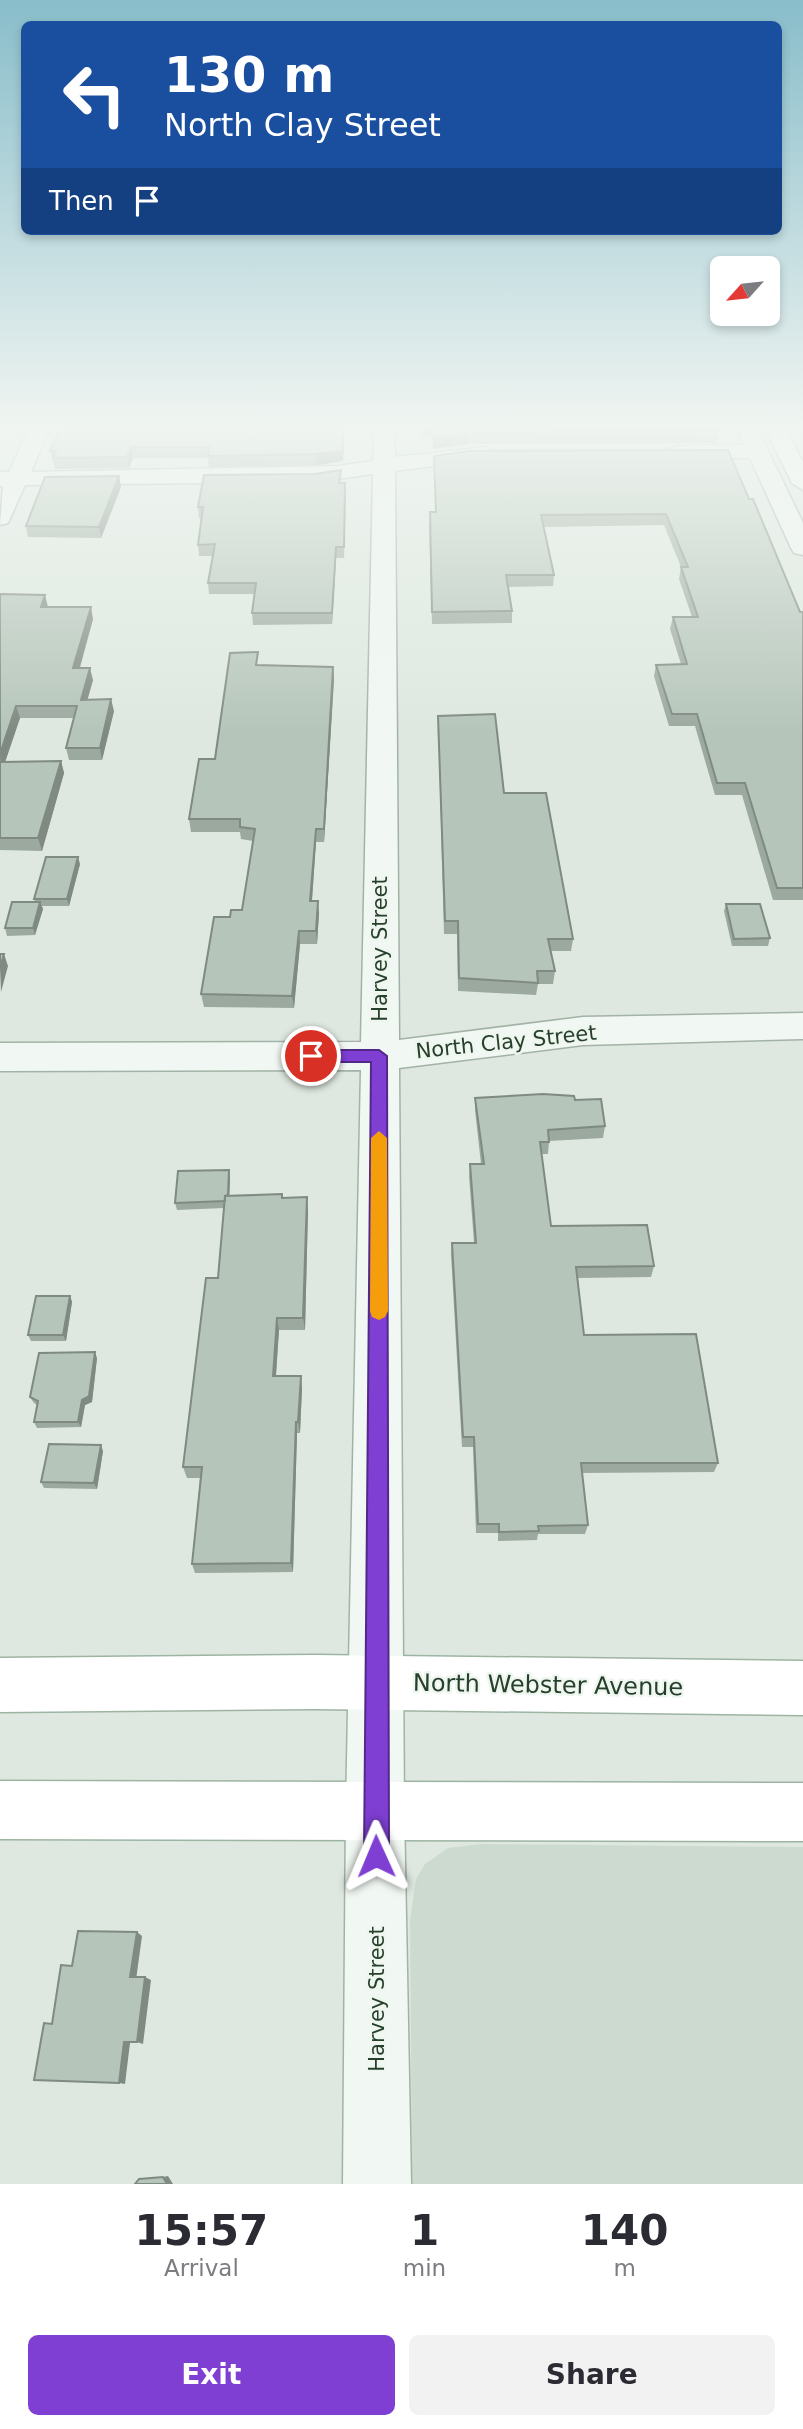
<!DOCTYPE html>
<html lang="en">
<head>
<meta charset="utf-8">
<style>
	body { margin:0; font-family:"DejaVu Sans",sans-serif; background:#f2f2f3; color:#2b2b33; height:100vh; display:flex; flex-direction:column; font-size:26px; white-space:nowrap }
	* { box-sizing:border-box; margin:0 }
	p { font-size:23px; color:#7c7c81 }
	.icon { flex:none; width:38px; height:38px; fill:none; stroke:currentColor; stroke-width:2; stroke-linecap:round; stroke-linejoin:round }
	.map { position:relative; height:2184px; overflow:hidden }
	.drawer { display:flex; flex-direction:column; background:#fff; flex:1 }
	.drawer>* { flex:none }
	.hud { position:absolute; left:21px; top:21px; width:761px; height:214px; border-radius:10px; box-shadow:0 4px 10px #0003; background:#1a4fa0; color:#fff; overflow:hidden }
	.needle { width:46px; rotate:243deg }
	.controls { position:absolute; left:710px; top:256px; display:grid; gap:14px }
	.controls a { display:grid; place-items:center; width:70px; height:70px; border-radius:10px; background:#fff; box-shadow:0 4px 10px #0003; font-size:35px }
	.pin { position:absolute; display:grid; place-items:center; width:60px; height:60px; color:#fff; margin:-30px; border:4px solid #fff; border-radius:50%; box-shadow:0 2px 7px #0007 }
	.me { position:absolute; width:77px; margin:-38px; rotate:359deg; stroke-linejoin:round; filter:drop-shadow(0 0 5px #0008) }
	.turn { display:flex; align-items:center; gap:24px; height:147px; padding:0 28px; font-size:32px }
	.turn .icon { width:91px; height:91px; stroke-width:2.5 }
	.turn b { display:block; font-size:49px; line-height:60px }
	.then { display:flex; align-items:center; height:66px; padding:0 28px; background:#0003; gap:14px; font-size:26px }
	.eta { display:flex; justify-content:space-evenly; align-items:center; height:119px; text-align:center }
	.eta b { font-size:42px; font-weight:800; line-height:49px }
	.primary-button { display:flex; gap:14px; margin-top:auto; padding:14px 28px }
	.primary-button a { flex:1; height:80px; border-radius:10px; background:#7e3fd2; color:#fff; font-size:28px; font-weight:800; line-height:80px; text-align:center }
	.primary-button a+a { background:#f2f2f3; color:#2b2b33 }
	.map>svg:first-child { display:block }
	.built { fill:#ccdacf }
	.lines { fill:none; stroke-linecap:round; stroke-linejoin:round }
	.minor-casing { stroke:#a3b2a6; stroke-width:3 }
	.major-casing { stroke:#9db4a2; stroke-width:3 }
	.minor { fill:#f1f7f2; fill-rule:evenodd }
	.major { fill:#fff; fill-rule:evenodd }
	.wall { fill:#9ca99f }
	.shaded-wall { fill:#7f8a82 }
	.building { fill:#b5c5b9; stroke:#7f8a82; stroke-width:2 }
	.route { fill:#7e3fd2; stroke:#522988; stroke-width:2 }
	.slow { fill:#f59e0b }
	.labels { text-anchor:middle; stroke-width:5; stroke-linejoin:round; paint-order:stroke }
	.street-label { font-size:21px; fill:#27402c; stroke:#eef6ef }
	.near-street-label { font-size:24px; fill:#27402c; stroke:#eef6ef }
</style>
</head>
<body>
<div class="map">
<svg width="803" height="2184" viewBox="0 0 803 2184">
	<rect width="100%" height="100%" fill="#dee8e0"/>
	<path class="built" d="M481,1844L803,1847V2184H412L410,1921L416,1879L425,1864L448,1848Z"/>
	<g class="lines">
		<g class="minor-casing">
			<path id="minor" d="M29,428H49L31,472L338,466L373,461L374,428H394L395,457L486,447L497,453L486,459L395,471L399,1040L583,1017L803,1013V1039L583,1045L399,1068L404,1810L411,2184H343L346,1810L361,1070L0,1071V1043L361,1042L373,474L316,482L25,485L8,523L0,525L3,486H0V472H9Z
				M737,428H757L803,523V555L794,553L791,548L750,458H676L665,452L676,446L744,445Z"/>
		</g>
		<g class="major-casing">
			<path id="major" d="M765,428H785L803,462V490L792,483Z
				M315,1655L803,1661V1715L315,1709L0,1712V1658Z
				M0,1781L803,1783V1841L0,1839Z"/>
		</g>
		<use href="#minor" class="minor"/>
		<use href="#major" class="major"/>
	</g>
	<path class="wall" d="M61,428H344L343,461L316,465L209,467L208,458H133L129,468L55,469L50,451Z
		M419,428H720L718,443L468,444L433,449L432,437H419Z
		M434,456L749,499L800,612H803V900H773L742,795H715L695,726H669L654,676L656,665L681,664L670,629L673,617H692L679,579L681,567L664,525L544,527L554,575L553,586L508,587L512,611V623L432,624L429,523L435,512Z
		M119,476L121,487L101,538L28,537L26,526Z
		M341,483L346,494L344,558H336L332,624L253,625L252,613L255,594H209L208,583L213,556H199L198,545L202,518H199L198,507Z
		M0,594L93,619L80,668L93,680L87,700L114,711L102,760H69L66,748L74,718H20L5,762L61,761L64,773L42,851L0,850Z
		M259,665L333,667L334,679L324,842H316L312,901L319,913L317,944H300L294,1008L204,1007L201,994L230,917L242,910L253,841L241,839L240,832H191L189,819L215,759Z
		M438,716L504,793L573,939L571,951H550L555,971L553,984H538L536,995L458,991L457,934H444Z
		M80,864L69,906H42L43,909L35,935L7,936L5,928L35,902L34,899Z
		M726,904L770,938L768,946H732L724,911Z
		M475,1098L575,1100L605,1126L603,1138L549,1141L548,1154H541L551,1226L654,1266L651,1277L578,1278L584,1335L718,1463L714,1472L582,1473L588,1525L585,1534H538L537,1540L498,1541V1533H476L473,1447H462L451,1254L452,1243H474L469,1176L470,1164H481L475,1110Z
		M230,1177L229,1195L282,1194L283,1198L308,1210L305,1330H279L276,1376L302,1388L300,1433H297L293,1572L195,1573L192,1564L200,1478H187L183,1467L218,1278L224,1208L177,1210L175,1203Z
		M70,1296L72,1302L66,1341H31L28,1335Z
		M97,1358L92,1402L85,1405L81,1427L37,1428L34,1422L37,1405L34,1403L30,1397Z
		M103,1451L97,1489L44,1488L41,1482Z"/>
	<path class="shaded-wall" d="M344,428L343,461L316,465L315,454Z
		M468,433V444L433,449V438Z
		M131,447L133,458L129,468L127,457Z
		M119,476L121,487L101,538L99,527Z
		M336,547V558L332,624V613Z
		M45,595L48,607H41Z
		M91,607L93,619L76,680L73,668Z
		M333,667L334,679L324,842V829Z
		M90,668L93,680L84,712L81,700Z
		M111,699L114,711L102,760L100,748Z
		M16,706L20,718L1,774L0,754Z
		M61,761L64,773L42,851L38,838Z
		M316,829V842L311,913L310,901Z
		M78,857L80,864L69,906L67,899Z
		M318,901L319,913L317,944L316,931Z
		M40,902L43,909L35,935L33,928Z
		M299,931L300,944L294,1008L292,996Z
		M4,954L8,966L1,992L0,968Z
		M229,1170L230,1177L229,1208L227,1201Z
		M307,1197L308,1210L305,1330L303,1318Z
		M70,1296L72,1302L66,1341L63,1335Z
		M277,1318L279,1330L275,1388L273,1376Z
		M95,1352L97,1358L92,1402L85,1405L81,1427L78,1422L82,1400Z
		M301,1376L302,1388L300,1433L298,1422Z
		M296,1422L297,1433L293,1572L291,1563Z
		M101,1445L103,1451L97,1489L94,1483Z
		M137,1932L142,1936L136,1980L130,1977Z
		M145,1977L151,1980L143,2044L137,2042Z
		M124,2042L130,2043L125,2084L119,2083Z
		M168,2176L173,2184H167L163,2177Z"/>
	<path class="building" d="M61,428H343V451L315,454L208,456L209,447H131L127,457L53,458L56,451H50Z
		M433,428H719L720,431L468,433L433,438Z
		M728,450L749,499H753L800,612H803V888H777L745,783H717L697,714H672L656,665L687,664L673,617H698L681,567H688L666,514L541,515L554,575H506L512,611L432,612L430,512H436L434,456L469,451Z
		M341,470L339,483H345L344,547H336L332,613H252L256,583H208L215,544L198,545L203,507H198L204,475L315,474Z
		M119,476L99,527L26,526L45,477Z
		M0,594L45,595L41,607H91L73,668H90L81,700L111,699L100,748H66L77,706H16L0,754Z
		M258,652L256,665L333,667L324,829H316L310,901H318L316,931H299L292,996L201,994L214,917H230L231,910H242L255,829L240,827V819H189L199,759H215L230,653Z
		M495,714L504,793H546L573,939H548L555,971H537L538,983L459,978L458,921H445L438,716Z
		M61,761L38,838H0V762Z
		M46,857H78L67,899H34Z
		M12,902H40L33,928H5Z
		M726,904H760L770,938L734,939Z
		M0,954H4L0,968Z
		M543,1094L574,1096L575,1100L601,1099L605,1126L548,1130L549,1142H540L551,1226L647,1225L654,1266L576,1267L584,1335L696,1334L718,1463H581L588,1525L538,1526L539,1531L499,1532V1524H478L474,1437H463L452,1243H476L470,1164H484L475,1098Z
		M229,1170L228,1195L225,1196V1201L175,1203L178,1171Z
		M282,1194V1198L307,1197L303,1318H277L273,1376H301L298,1422H296L291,1563L192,1564L202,1467H183L206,1278H218L225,1196Z
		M36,1296H70L63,1335H28Z
		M95,1352L89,1396L82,1400L78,1422H34L38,1401L30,1397L39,1353Z
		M49,1444L101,1445L94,1483L41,1482Z
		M78,1931L137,1932L130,1977H145L137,2042H124L119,2083L34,2080L44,2023L52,2024L61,1965L72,1966Z
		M163,2177L167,2184H135L139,2179Z"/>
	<linearGradient id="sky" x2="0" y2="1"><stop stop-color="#88bdca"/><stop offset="0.58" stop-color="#f0f5f1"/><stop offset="1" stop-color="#f0f5f1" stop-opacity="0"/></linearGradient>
	<rect width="803" height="734" fill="url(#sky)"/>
	<path class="route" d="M311,1050H379L387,1056L389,1856L385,1864L376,1868L368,1864L364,1856L371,1062H311L304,1056Z"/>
	<path class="slow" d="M379,1131L387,1138L388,1311L385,1317L379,1320L372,1317L370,1311L371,1138Z"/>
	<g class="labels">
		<g class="street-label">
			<text transform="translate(380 949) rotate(-90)" y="7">Harvey Street</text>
			<text transform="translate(506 1042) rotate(-6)" y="7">North Clay Street</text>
			<text transform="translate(377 1999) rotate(-90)" y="7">Harvey Street</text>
		</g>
		<g class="near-street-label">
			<text transform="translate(548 1685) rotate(1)" y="8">North Webster Avenue</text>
		</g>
	</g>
</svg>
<div class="controls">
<a><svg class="needle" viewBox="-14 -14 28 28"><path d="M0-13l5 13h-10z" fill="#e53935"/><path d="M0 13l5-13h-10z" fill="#7c7c81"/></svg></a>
</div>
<div class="pin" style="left:311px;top:1056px;background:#d93025"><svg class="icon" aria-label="arrive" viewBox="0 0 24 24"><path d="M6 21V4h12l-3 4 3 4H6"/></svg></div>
<svg class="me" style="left:376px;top:1856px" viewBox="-20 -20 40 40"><path d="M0-17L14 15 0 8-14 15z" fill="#7e3fd2" stroke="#fff" stroke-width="4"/></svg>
<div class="hud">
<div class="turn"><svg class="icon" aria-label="left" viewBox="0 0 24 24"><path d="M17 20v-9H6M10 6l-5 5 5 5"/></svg><div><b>130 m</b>North Clay Street</div></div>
<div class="then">Then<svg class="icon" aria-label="arrive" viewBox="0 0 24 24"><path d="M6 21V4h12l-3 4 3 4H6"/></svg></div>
</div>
</div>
<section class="drawer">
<div class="eta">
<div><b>15:57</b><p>Arrival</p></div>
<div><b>1</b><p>min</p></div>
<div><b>140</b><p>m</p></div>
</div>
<div class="primary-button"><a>Exit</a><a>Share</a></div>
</section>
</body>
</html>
